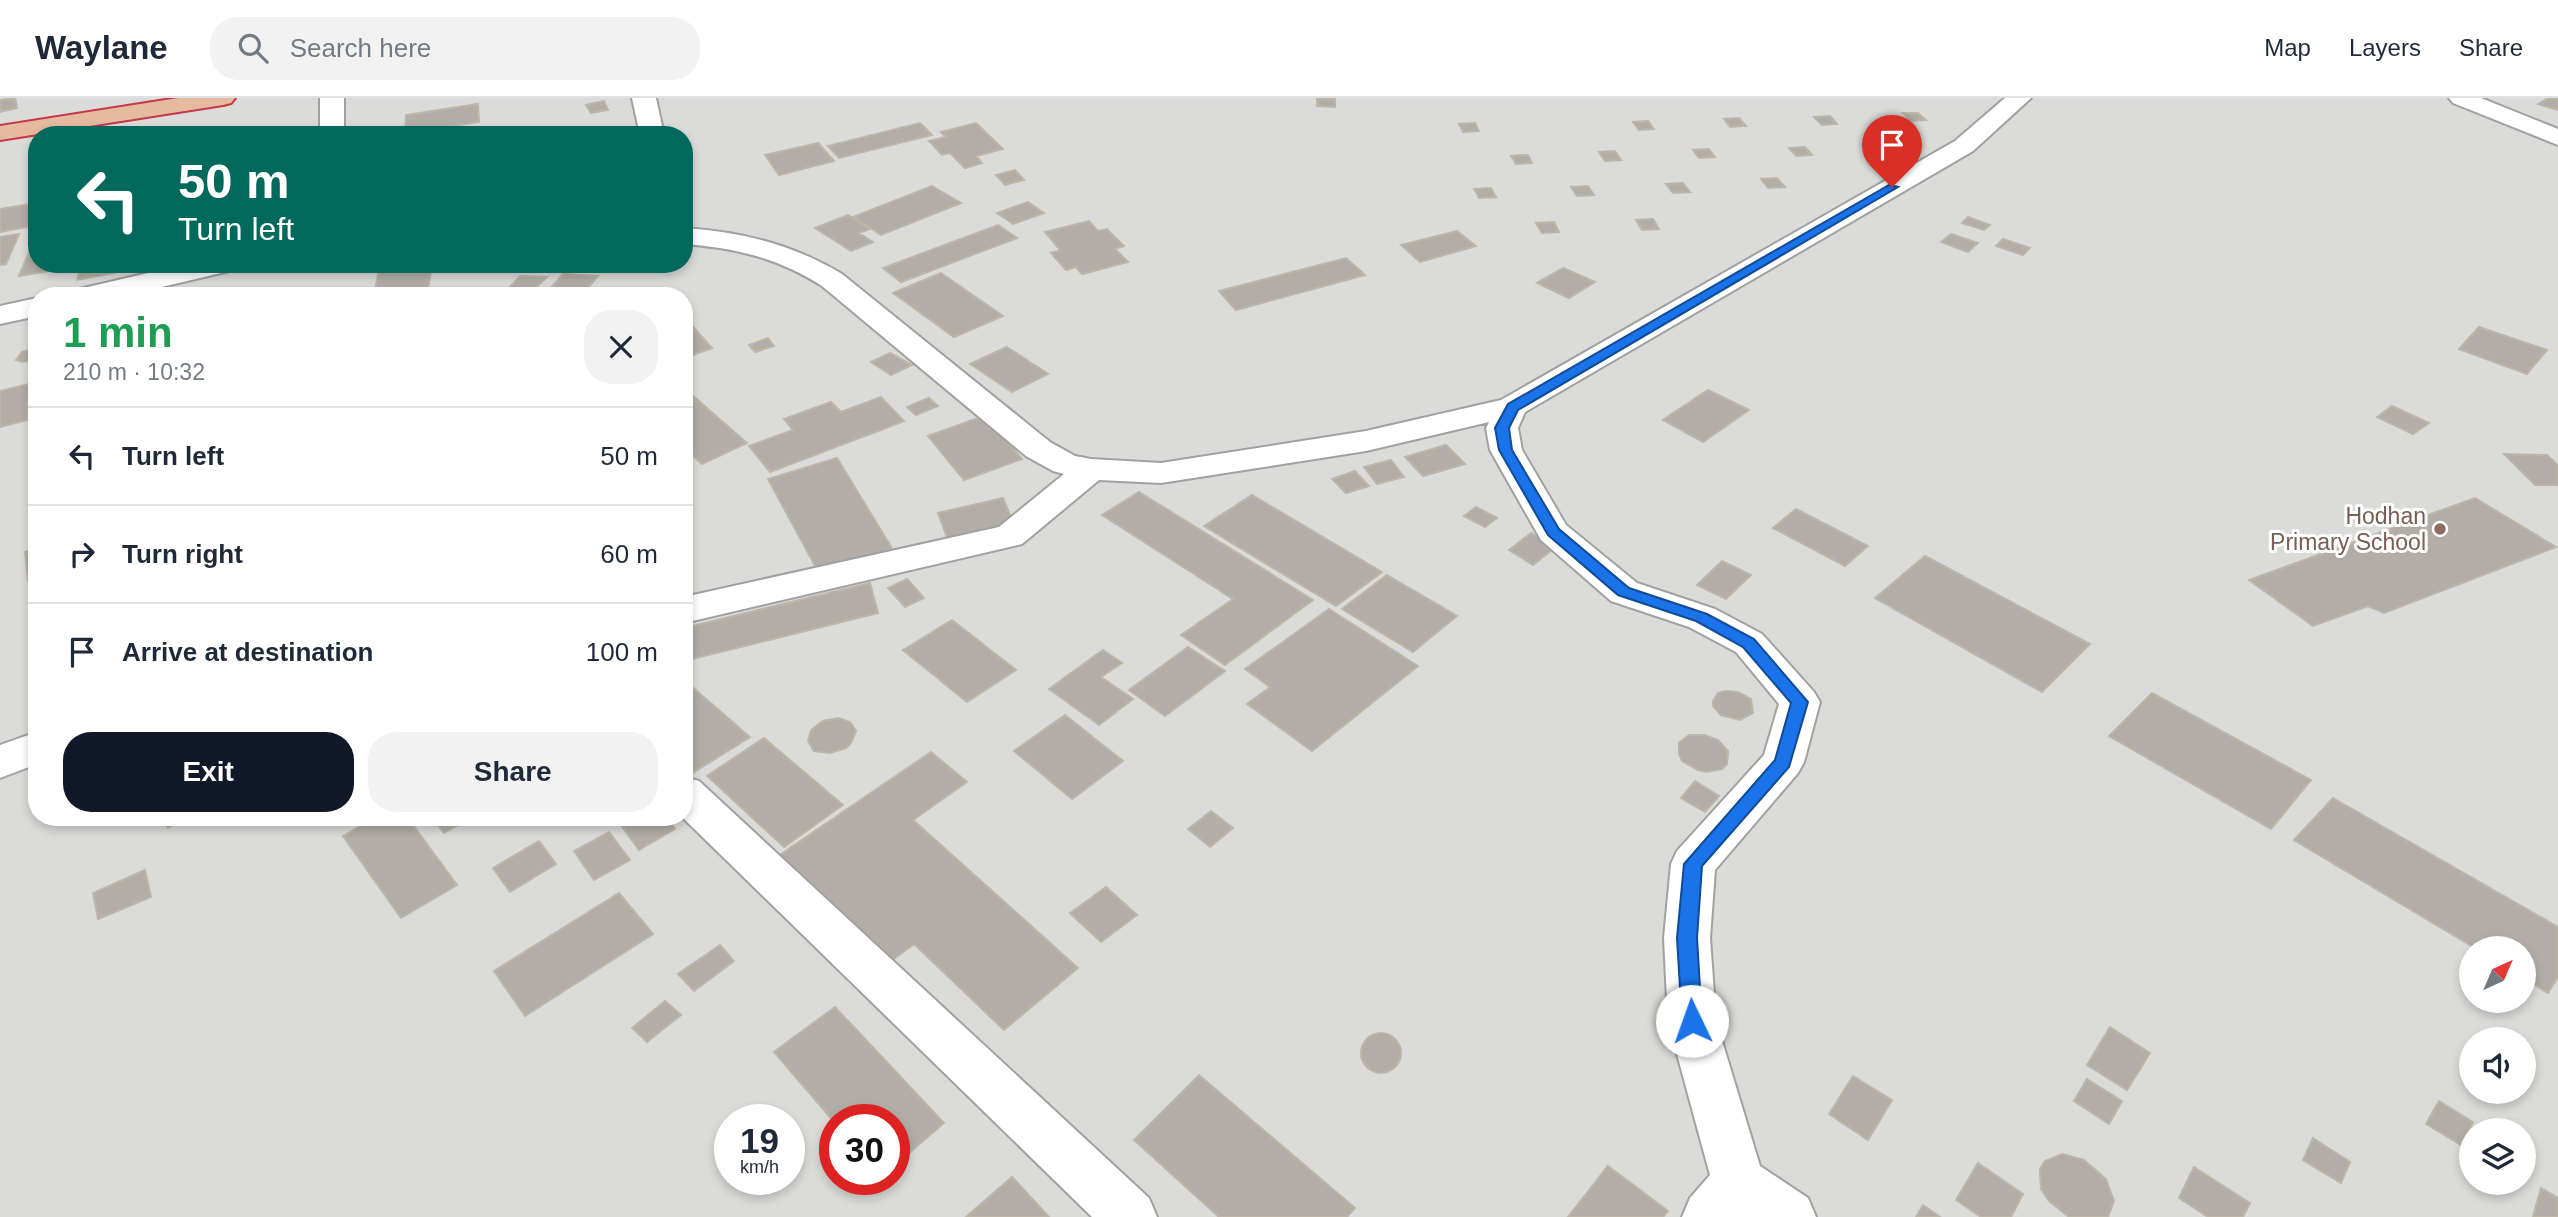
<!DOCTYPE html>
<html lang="en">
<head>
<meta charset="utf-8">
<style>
	body { margin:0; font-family:Arial,sans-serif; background:#f2f2f3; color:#1f2937; height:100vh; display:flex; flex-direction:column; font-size:26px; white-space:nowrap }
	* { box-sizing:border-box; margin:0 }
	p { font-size:23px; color:#747a83 }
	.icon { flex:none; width:38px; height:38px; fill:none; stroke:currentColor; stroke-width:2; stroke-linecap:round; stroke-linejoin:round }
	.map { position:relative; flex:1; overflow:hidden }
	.sheet { position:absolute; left:28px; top:189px; width:665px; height:539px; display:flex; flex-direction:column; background:#fff; border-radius:28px; box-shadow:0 4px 10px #0003 }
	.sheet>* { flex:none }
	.banner { position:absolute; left:28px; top:28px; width:665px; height:147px; border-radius:28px; box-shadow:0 4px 10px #0003; background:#00695c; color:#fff; overflow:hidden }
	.needle { width:46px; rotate:44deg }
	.controls { position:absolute; left:2459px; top:838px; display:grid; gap:14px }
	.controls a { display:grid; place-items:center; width:77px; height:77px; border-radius:50%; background:#fff; box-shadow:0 4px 10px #0003; font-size:35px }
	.speed { position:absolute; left:714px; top:1006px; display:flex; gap:14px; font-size:35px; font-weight:700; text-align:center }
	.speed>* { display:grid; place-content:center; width:91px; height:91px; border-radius:50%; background:#fff; box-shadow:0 4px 10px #0003; line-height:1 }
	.speed small { font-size:18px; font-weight:400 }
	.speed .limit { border:10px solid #d22; background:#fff; color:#111 }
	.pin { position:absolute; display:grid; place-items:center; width:60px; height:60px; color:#fff; margin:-72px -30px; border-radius:50% 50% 50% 0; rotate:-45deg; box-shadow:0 0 7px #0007 }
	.pin .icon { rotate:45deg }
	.me { position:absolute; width:77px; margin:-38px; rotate:357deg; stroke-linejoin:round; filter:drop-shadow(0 0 5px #0008) }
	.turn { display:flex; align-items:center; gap:24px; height:147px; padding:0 35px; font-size:32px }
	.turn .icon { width:91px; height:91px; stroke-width:2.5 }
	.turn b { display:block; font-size:49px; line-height:60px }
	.round { display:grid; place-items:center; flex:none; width:74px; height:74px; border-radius:28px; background:#f2f2f3 }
	.summary { display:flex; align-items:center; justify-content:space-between; height:119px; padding:0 35px }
	h1 { font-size:42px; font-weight:700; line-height:52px; color:#1e9e55 }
	.button { display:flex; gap:14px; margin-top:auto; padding:14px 35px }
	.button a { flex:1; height:80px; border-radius:28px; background:#111827; color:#fff; font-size:28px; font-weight:700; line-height:80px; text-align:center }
	.button a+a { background:#f2f2f3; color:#1f2937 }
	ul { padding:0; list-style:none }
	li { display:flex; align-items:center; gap:21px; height:98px; padding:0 35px; border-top:2px solid #e0e1e3 }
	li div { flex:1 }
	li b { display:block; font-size:26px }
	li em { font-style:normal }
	header { display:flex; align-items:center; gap:42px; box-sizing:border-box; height:98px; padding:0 35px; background:#fff; border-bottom:2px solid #e0e1e3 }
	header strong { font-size:33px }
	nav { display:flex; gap:38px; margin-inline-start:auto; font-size:24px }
	.search { width:490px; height:63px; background:#f2f2f3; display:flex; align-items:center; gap:18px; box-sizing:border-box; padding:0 24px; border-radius:28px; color:#747a83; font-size:26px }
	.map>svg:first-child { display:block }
	.residential { fill:#dbdbda; fill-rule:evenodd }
	.building { fill:#b2aea7; stroke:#bdb6a8; stroke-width:2 }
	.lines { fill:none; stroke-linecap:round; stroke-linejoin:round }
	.minor-casing { stroke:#a1a1a1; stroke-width:4 }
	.trunk-casing { stroke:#c5384c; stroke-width:4 }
	.minor { fill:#fff; fill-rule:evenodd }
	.trunk { fill:#e6ba9e; fill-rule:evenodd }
	.route { fill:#1a73e8; stroke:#114b97; stroke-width:2 }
	.education-dot { fill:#8d6e63; stroke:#fff; stroke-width:2.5 }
	.labels { text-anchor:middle; stroke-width:6; stroke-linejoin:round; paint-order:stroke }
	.education-label { font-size:23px; fill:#785e54; stroke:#fff; text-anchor:end }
</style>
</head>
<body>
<header>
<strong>Waylane</strong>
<div class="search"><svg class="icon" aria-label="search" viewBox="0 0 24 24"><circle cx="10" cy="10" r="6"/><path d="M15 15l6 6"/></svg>Search here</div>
<nav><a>Map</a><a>Layers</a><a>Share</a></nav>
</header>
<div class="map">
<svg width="2558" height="1119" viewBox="0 0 2558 1119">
	<rect width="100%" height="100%" fill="#edece4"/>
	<path class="residential" d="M0,0H2558V1119H0ZM37,37H684V166H37ZM37,198H684V719H37ZM2471,850H2524V903H2471ZM2471,942H2524V994H2471ZM730,1022H789V1082H730ZM835,1022H894V1082H835ZM2471,1032H2524V1085H2471Z"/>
	<path class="building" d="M15,0L17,10L0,14V2Z
		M2558,0V12L2538,6L2548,0Z
		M1317,1H1335V9L1317,8Z
		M604,3L608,12L591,15L586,7Z
		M478,6L479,24L405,35L406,17Z
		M1903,15H1918L1926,22L1911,23Z
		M1830,18L1837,26L1822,27L1814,19Z
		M1739,20L1746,28L1730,29L1724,21Z
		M1648,23L1654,31L1639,32L1633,24Z
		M920,25L932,37L839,60L828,48Z
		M976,25L1003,51L976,58L982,65L965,70L950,55L942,57L929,43L946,39L941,34Z
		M1475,25L1479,33L1463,34L1459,26Z
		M538,29L541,37H517L516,33Z
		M818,45L834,63L779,77L765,57Z
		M1805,49L1812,57L1796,58L1789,50Z
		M1709,51L1715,59L1699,60L1693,52Z
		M1615,53L1621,62L1605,63L1599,54Z
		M1528,57L1532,65L1516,66L1511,58Z
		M1015,72L1024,82L1005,87L996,77Z
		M1777,80L1785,89L1768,90L1761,81Z
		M1683,85L1690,94L1673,95L1666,86Z
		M932,88L961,105L881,137L853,119Z
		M1588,88L1594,97L1577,98L1571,89Z
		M1491,90L1496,99L1479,100L1474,91Z
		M1028,104L1044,115L1013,126L997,115Z
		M37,105V127L0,134V111Z
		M848,117L870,131L859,135L873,144L851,153L815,130Z
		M1968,119L1990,127L1984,132L1962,125Z
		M1653,121L1659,131L1642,132L1636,122Z
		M1089,123L1098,133L1107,131L1124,148L1115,151L1128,164L1082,176L1076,169L1066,172L1051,155L1060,152L1045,134Z
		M1554,124L1559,134L1542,135L1536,125Z
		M998,127L1017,140L901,184L883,170Z
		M1457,133L1476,148L1420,164L1401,147Z
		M19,136L6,166L0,167V139Z
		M1951,136L1978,145L1968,154L1941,144Z
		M36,137L37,166H74L73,169L19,178Z
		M2003,141L2030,150L2023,157L1996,148Z
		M1346,160L1365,177L1236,212L1219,193Z
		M82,166H159L77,182Z
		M380,166H432L427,198H374Z
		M572,166H593L585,174L566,172Z
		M1563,170L1595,184L1569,200L1537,185Z
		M941,175L1003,218L954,239L893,195Z
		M563,176L598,178L581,198H544Z
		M520,178L547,179L535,191L509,190Z
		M687,222L712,250L684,260V223Z
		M2479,229L2547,252L2527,276L2459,251Z
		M768,240L774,248L755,254L749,247Z
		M1007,249L1048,276L1012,294L970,266Z
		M37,250V261L22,264L16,262L22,254Z
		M890,255L912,267L891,277L871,264Z
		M29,286L27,322L0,329V293Z
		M684,290L747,345L702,366L684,350Z
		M1708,292L1749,312L1703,344L1663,322Z
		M881,299L904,323L770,374L749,348L793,332L784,321L831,304L841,314Z
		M929,300L938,308L916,317L907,309Z
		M2392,308L2429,325L2413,336L2377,319Z
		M984,318L1022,361L964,382L928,338Z
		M1446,347L1465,366L1423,378L1405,359Z
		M2504,356L2547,357L2558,367V387H2535Z
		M837,360L893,452L820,477L768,381Z
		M1391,362L1404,379L1377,386L1364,369Z
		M1355,373L1369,388L1346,395L1332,381Z
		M1139,394L1313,502L1225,567L1181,537L1233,501L1102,417Z
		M1252,397L1382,474L1336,508L1204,428Z
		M1003,400L1014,426L948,442L938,415Z
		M2475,400L2556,449L2384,515L2368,508L2313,528L2249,482Z
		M1476,409L1497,420L1485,429L1464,418Z
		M1796,411L1868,448L1845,468L1773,430Z
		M1531,435L1556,449L1533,467L1509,452Z
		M37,450V480L28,483L25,454Z
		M1925,458L2090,546L2042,594L1875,500Z
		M1722,463L1751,477L1726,501L1697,487Z
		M1387,477L1457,518L1413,554L1342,511Z
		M907,481L924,500L905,509L888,490Z
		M870,485L878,515L684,563V530Z
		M1329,511L1418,568L1312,653L1247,606L1270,589L1245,571Z
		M952,522L1016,572L967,604L903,552Z
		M1188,549L1225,573L1165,618L1129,592Z
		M1103,552L1122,565L1101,579L1133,601L1099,627L1049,591Z
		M684,582L750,639L691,676L684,670Z
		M1725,593L1738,594L1751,601L1753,615L1740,622L1721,617L1713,608V603L1718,595Z
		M2152,595L2311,682L2271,731L2109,638Z
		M1065,617L1123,663L1072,701L1014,653Z
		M838,620L850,624L853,628L856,633L851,645L846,650L830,655L814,653L808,643L811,632L823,623Z
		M1689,637H1704L1718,642L1728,653L1727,666L1722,671L1706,674L1698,672L1682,663L1679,656V645Z
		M764,640L843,707L784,749L707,678Z
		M931,654L967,684L913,722L1078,870L1004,932L914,846L883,869L774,761Z
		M1695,683L1719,698L1705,714L1681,700Z
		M2333,700L2558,829V879L2548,895L2524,880V850H2475L2294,742Z
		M1211,713L1233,730L1210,749L1188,731Z
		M159,719H186L168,730Z
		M376,719H407L457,787L401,820L343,738Z
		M431,719H472L444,735Z
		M622,719H666L675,731L639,752L617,722Z
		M609,734L630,762L594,782L574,753Z
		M539,743L556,766L510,794L493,770Z
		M145,772L151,799L98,821L93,795Z
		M1106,789L1137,817L1101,844L1070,815Z
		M619,795L653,836L525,918L494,873Z
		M720,847L734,863L694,893L678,876Z
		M665,903L681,917L647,944L632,930Z
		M835,909L944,1025L894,1068V1022H835V1025L774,954Z
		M2110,929L2150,955L2127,992L2087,967Z
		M1361 955a20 20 0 1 1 40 0a20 20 0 1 1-40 0Z
		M1199,977L1355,1110L1347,1119H1219L1134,1042Z
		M1853,978L1892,1002L1868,1042L1829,1016Z
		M2087,981L2122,1003L2109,1026L2074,1003Z
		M2439,1003L2473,1024L2461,1047L2426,1026Z
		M2313,1040L2350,1064L2341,1085L2303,1062Z
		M2062,1056L2084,1062L2106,1081L2114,1103L2108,1119H2069L2049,1103L2041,1091L2040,1071L2045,1063Z
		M1978,1065L2023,1096L2011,1119H1981L1956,1102Z
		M1608,1068L1668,1113L1663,1119H1568Z
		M2194,1069L2250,1105L2243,1119H2208L2179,1100Z
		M1012,1079L1049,1119H966Z
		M2541,1090L2558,1100V1119H2533Z
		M1923,1107L1940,1119H1916Z"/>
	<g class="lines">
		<g class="minor-casing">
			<path id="minor" d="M320,0H344V37H320Z
				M632,0H656L664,37H640Z
				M2005,0H2031L1973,53L1525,314L1518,330L1522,352L1566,427L1637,485L1715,511L1762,536L1814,594L1820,604L1804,664L1798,675L1715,772L1710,840L1716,923L1760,1068L1808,1100L1816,1119H1682L1690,1100L1710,1077L1668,923L1664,840L1671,766L1677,753L1764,657L1779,606L1736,554L1689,529L1611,503L1541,442L1490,352L1486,330L1489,324L1366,353L1161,385L1099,382L1022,446L684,525V499L999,429L1064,376L1053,373L1026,358L822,188C778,160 736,150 684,146V130C742,134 792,146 842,176L1050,344L1075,358L1091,361L1161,365L1366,333L1501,302L1955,43Z
				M2449,0H2481L2558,31V47L2453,5Z
				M187,166H238L234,172L123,198H71L75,192Z
				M37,200V218L0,226V208Z
				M37,634V666L0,680V647Z
				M684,679L699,683L1149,1100L1157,1119H1092L682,719H684Z"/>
		</g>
		<g class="trunk-casing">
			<path id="trunk" d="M178,0H235L231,5L223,7L0,42V28Z"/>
		</g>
		<use href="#minor" class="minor"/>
		<use href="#trunk" class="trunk"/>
	</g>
	<path class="route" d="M1889,87L1898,89L1518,312L1509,330L1512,352L1559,431L1629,490L1707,516L1754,541L1808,604L1789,669L1702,768L1697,840L1702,923L1699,929L1692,932L1685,929L1682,923L1677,840L1684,766L1775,662L1791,605L1743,549L1696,523L1618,497L1548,437L1499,352L1495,330L1508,306Z"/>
	<circle class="education-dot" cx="2440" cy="431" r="7"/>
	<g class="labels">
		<g class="education-label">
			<text x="2426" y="426">Hodhan<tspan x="2426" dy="26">Primary School</tspan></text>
		</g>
	</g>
</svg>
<div class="controls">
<a><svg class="needle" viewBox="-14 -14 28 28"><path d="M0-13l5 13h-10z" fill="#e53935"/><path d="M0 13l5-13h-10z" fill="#747a83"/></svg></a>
<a><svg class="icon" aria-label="sound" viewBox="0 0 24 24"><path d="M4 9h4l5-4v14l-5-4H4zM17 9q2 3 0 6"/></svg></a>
<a><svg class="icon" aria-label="layers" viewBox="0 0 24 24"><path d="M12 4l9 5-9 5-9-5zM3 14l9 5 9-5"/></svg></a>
</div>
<div class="speed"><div>19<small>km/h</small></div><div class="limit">30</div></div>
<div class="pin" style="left:1892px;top:89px;background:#d93025"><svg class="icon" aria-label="arrive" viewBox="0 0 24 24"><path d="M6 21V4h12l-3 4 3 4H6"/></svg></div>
<svg class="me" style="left:1692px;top:923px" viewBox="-20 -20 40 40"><circle r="19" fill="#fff"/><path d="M0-13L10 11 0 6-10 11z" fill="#1a73e8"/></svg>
<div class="banner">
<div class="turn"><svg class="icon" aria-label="left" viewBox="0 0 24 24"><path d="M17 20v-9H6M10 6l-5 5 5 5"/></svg><div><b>50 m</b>Turn left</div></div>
</div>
<section class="sheet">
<div class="summary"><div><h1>1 min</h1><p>210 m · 10:32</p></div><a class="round"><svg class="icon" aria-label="close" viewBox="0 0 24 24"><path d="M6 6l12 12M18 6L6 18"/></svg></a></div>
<ul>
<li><svg class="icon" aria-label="left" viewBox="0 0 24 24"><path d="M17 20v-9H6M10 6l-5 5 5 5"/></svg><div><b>Turn left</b></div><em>50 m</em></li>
<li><svg class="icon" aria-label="right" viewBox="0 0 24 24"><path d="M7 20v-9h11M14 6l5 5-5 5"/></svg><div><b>Turn right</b></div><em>60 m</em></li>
<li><svg class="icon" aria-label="arrive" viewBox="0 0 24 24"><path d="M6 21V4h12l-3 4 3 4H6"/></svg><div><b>Arrive at destination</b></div><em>100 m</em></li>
</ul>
<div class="button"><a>Exit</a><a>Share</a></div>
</section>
</div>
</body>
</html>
